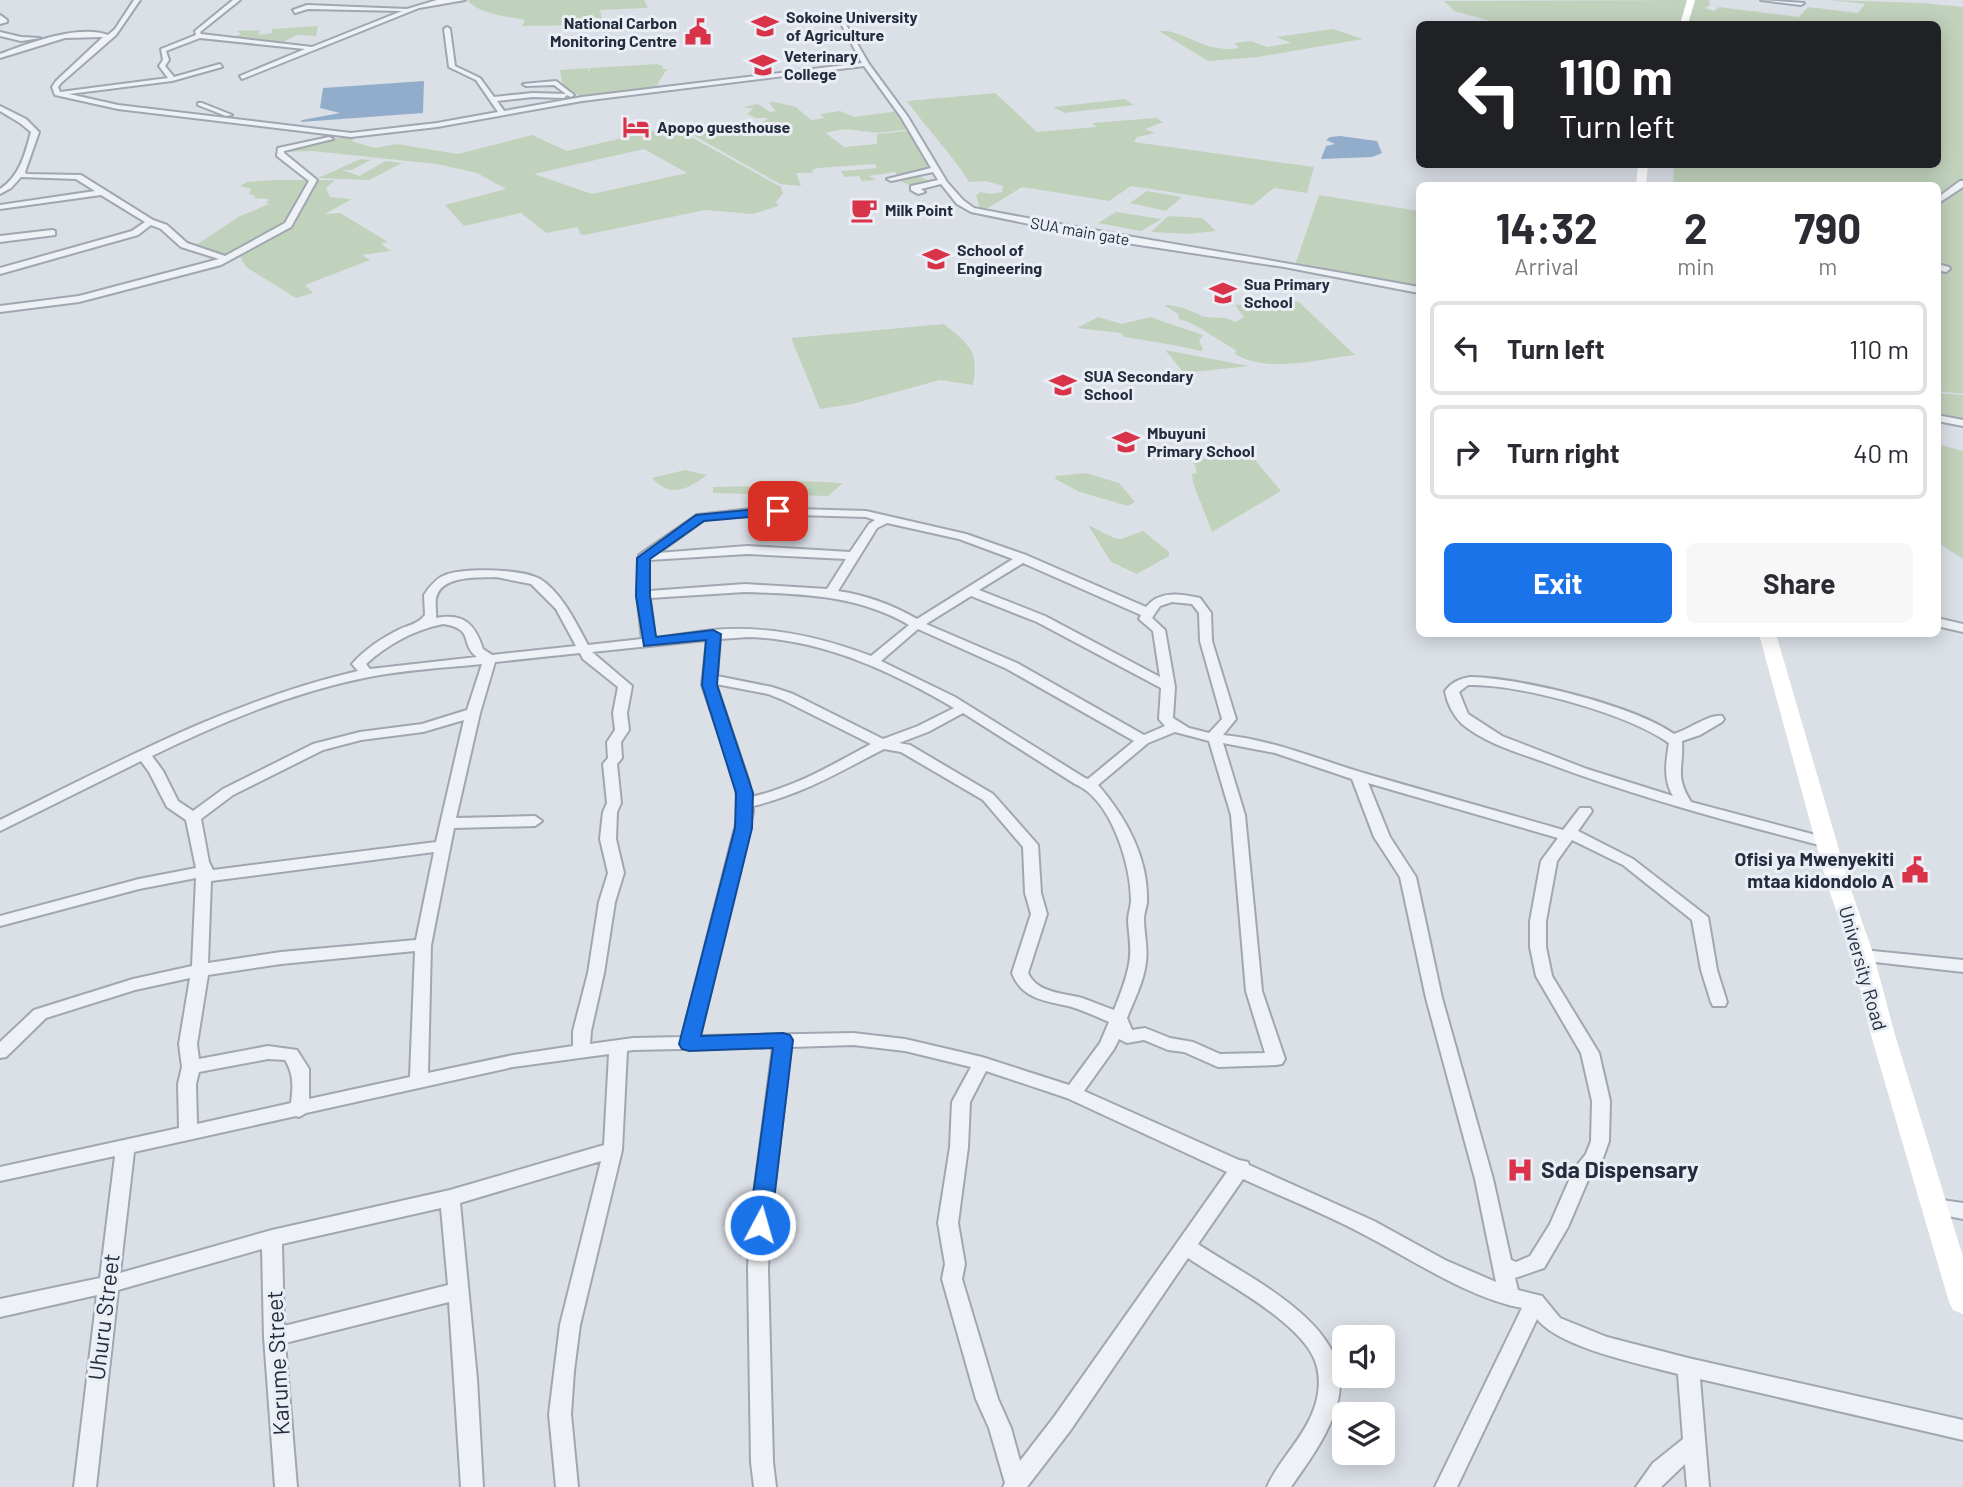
<!DOCTYPE html>
<html lang="en">
<head>
<meta charset="utf-8">
<style>
	body { margin:0; font-family:Barlow,sans-serif; background:#f7f7f7; color:#2b2b33; height:100vh; display:flex; flex-direction:column; font-size:26px; white-space:nowrap }
	* { box-sizing:border-box; margin:0 }
	p { font-size:23px; color:#7c7c81 }
	.icon { flex:none; width:38px; height:38px; fill:none; stroke:currentColor; stroke-width:2; stroke-linecap:round; stroke-linejoin:round }
	.map { position:relative; flex:1; overflow:hidden }
	.sheet { position:absolute; left:1416px; top:182px; width:525px; height:455px; display:flex; flex-direction:column; background:#fff; border-radius:10px; box-shadow:0 4px 18px #0003 }
	.sheet>* { flex:none }
	.guide { position:absolute; left:1416px; top:21px; width:525px; height:147px; border-radius:10px; box-shadow:0 4px 18px #0003; background:#202124; color:#fff; overflow:hidden }
	.tools { position:absolute; left:1332px; top:1325px; display:grid; gap:14px }
	.tools a { display:grid; place-items:center; width:63px; height:63px; border-radius:10px; background:#fff; box-shadow:0 4px 18px #0003; font-size:35px }
	.pin { position:absolute; display:grid; place-items:center; width:60px; height:60px; color:#fff; margin:-30px; border-radius:14px; box-shadow:0 4px 10px #0006 }
	.me { position:absolute; width:77px; margin:-38px; rotate:6deg; stroke-linejoin:round; filter:drop-shadow(0 0 5px #0008) }
	.turn { display:flex; align-items:center; gap:24px; height:147px; padding:0 28px; font-size:32px }
	.turn .icon { width:91px; height:91px; stroke-width:2.5 }
	.turn b { display:block; font-size:49px; line-height:60px }
	.eta { display:flex; justify-content:space-evenly; align-items:center; height:119px; text-align:center }
	.eta b { font-size:42px; font-weight:700; line-height:49px }
	.primary-button { display:flex; gap:14px; margin-top:auto; padding:14px 28px }
	.primary-button a { flex:1; height:80px; border-radius:10px; background:#1a73e8; color:#fff; font-size:28px; font-weight:700; line-height:80px; text-align:center }
	.primary-button a+a { background:#f7f7f7; color:#2b2b33 }
	ul { padding:0; list-style:none }
	li { display:flex; align-items:center; gap:21px; height:94px; margin:0 14px 10px; padding:0 14px; border:4px solid #e1e1e2; border-radius:10px }
	li div { flex:1 }
	li b { display:block; font-size:26px }
	li em { font-style:normal }
	.map>svg:first-child { display:block }
	.green { fill:#c1d2bc; fill-rule:evenodd }
	.water { fill:#92adcb }
	.lines { fill:none; stroke-linecap:round; stroke-linejoin:round }
	.minor-casing { stroke:#a0a7b1; stroke-width:4 }
	.minor { fill:#eef1f5; fill-rule:evenodd }
	.secondary { fill:#fff; fill-rule:evenodd }
	.route { fill:#1a73e8; stroke:#114b97; stroke-width:2 }
	.labels { text-anchor:middle; stroke-width:6; stroke-linejoin:round; paint-order:stroke }
	.far-poi-label { font-size:16px; font-weight:bold; fill:#242d3e; stroke:#ebeff5; text-anchor:start }
	.far-street-label { font-size:16px; fill:#242d3e; stroke:#ebeff5 }
	.poi-label { font-size:19px; font-weight:bold; fill:#242d3e; stroke:#ebeff5; text-anchor:end }
	.street-label { font-size:19px; fill:#242d3e; stroke:#ebeff5 }
	.near-poi-label { font-size:23px; font-weight:bold; fill:#242d3e; stroke:#ebeff5; text-anchor:start }
	.near-street-label { font-size:23px; fill:#242d3e; stroke:#ebeff5 }
</style>
</head>
<body>
<div class="map">
<svg width="1963" height="1487" viewBox="0 0 1963 1487">
	<rect width="100%" height="100%" fill="#dbe0e7"/>
	<path class="green" d="M467,0H644L648,8L600,10L603,25H609L522,26L525,20C507,16 480,15 467,0Z
		M1690,0L1689,6L1693,7L1695,0H1709L1710,5L1705,8L1714,11L1719,7L1799,17L1808,7L1858,13L1865,4L1828,0L1922,3L1963,7V394L1937,391V186L1673,185L1674,165L1937,164V24H1502L1454,11L1444,1Z
		M318,26L316,36L297,35L279,44L230,39L241,34L237,31L259,30L260,33L258,35L272,33V29Z
		M1333,29L1363,39L1258,57L1208,61L1159,31C1181,28 1204,54 1239,48L1234,43L1251,41L1267,47L1291,43L1276,37Z
		M657,64L663,66L662,69H667L658,83L657,90L584,98L563,87L560,70L588,68L589,72L590,68Z
		M995,93L1037,132L1096,127L1092,123L1156,118L1163,122L1145,129L1155,133L1137,137L1134,142L1314,167L1307,193L1274,188L1253,205L1131,186L1109,201L1022,187L988,208H980L976,196L980,192L991,194L1002,192L1003,186L986,181L969,182C951,153 927,129 907,101Z
		M1125,99L1134,105L1064,113L1053,107Z
		M775,102L796,107L811,120L824,118L820,114L840,111L854,117L899,111L911,129C898,130 883,134 870,132C851,130 847,127 826,133L844,147L877,144V134L908,131L914,141L918,140L933,168L914,174L929,181L909,185L894,178L899,177L895,172L869,176L876,180L862,181L859,176L844,177L841,171L877,168L875,164L818,168L812,170L813,173H796L801,186L780,184L693,135C721,125 742,135 769,118H756L747,114L753,109L744,107L758,104L770,112L776,111L769,103Z
		M665,128H675L781,187L783,193L776,202L779,206L752,214L705,210L585,235L580,234L578,227L546,233L521,213L464,226L445,205L506,189L477,173L437,164L312,151L281,152L325,143L320,140L356,136L352,141L374,148L397,144L458,154L532,135L567,151ZM644,149L687,173L592,194L534,174Z
		M361,159L371,160L351,170H343L359,176L386,161L402,163L369,180L318,178Z
		M273,180H335L326,188L330,197L352,199L325,214L340,213L388,242L381,244L391,251L362,255L370,260L305,285L313,293L296,298L246,267L238,253L224,258L193,247L240,216L269,204L266,203L269,199L253,198L255,196L249,194L251,189L240,186L247,182Z
		M1147,191L1182,197L1166,211L1130,203Z
		M1319,195L1419,211V286L1295,265Z
		M1116,212L1162,219L1141,231L1098,223Z
		M1168,216L1202,218L1216,231L1188,234L1151,232Z
		M1284,299L1299,302L1355,355C1318,359 1268,374 1235,354L1236,350C1217,340 1198,324 1179,319L1178,314L1164,305C1179,305 1189,310 1202,316C1213,320 1220,314 1235,322L1244,317L1235,305L1247,304L1254,311L1263,309L1264,303Z
		M1098,317L1122,324L1150,317L1203,335L1199,341L1203,349L1201,351C1175,345 1150,341 1124,337L1121,333L1077,328Z
		M944,324C970,346 979,349 973,385L940,380L852,404L820,409L791,338Z
		M1165,350L1249,366L1184,373Z
		M1937,393L1963,395V420L1937,415Z
		M1937,444L1963,451V559L1937,542Z
		M1250,454L1281,491L1212,532L1193,483L1192,474L1197,473L1193,460Z
		M685,470L707,475C688,489 671,499 652,478Z
		M1086,473L1119,483L1135,502L1128,506L1080,492L1055,479L1056,476Z
		M802,481L843,483L828,496L713,493V487L760,486Z
		M1088,525L1114,538L1121,539L1143,531L1169,552V556L1137,574L1111,562Z"/>
	<path class="water" d="M424,81L423,113L301,122L302,120L340,113L320,108L323,88Z
		M1340,136L1377,141L1382,153L1372,157L1321,159L1326,146L1335,144L1326,140L1330,137Z"/>
	<g class="lines">
		<g class="minor-casing">
			<path id="minor" d="M134,0H140L116,35L61,83L58,87L60,92L168,78L159,66L163,60L161,49L196,35L195,31L233,0H240L200,32L201,34L312,47L402,11L308,9L295,13L293,10L307,5L407,9L437,0H465L419,8L242,79L240,76L305,49L200,38L166,51L169,60L165,66L174,77L220,64L222,67L172,81L69,94L118,105L351,133L437,123L498,112L476,80L449,67L444,29L447,27L450,29L455,66L480,78L494,97L533,93L566,94L554,85L526,86L523,84L556,81L574,95L571,97L567,95L564,98L533,97L497,101L504,111L582,97L862,63L838,18L841,16L869,64L908,117L947,182L963,200L974,208C1122,237 1271,259 1419,287V293L1284,267L1113,241L971,212L957,204L941,184L921,189L925,192L918,194L911,190V186L938,180L933,172L891,181L887,179L931,168L901,117L864,66L582,101L437,127L351,137L118,109L55,95L52,87L56,81L103,37L65,38L0,58V54C29,43 79,24 108,35L115,29Z
				M1761,0L1804,3L1801,5Z
				M0,15L7,20V22L0,24Z
				M0,32L21,37L40,38L21,41L0,36Z
				M198,103H202L232,115L226,116L198,105Z
				M0,106L26,119L39,132L25,172L26,174L81,175L153,220L167,225L187,243L225,256L285,223L309,181L277,156L278,148L329,137L333,139L284,151V153L317,180L291,227L221,265L79,302L0,312V306L79,296L219,259L181,247L161,229L151,225L138,235L0,274V268L132,231L145,222L101,195L0,209V205L95,191L76,179L21,177L11,188L0,194V189C20,176 25,154 31,132L20,123L0,111Z
				M1960,181H1963V187L1937,204V198Z
				M52,230L55,231V235L0,242V236Z
				M1937,264L1949,267L1950,269L1946,272L1937,270Z
				M1937,415L1963,420V426L1937,421Z
				M759,508L866,511L966,534L1026,555L1146,607C1160,590 1180,594 1200,598L1211,613L1212,641L1236,719L1223,735C1274,740 1319,760 1367,774C1432,793 1498,811 1563,830L1580,808H1590L1592,811L1578,831L1633,859L1708,917L1717,970L1727,1002L1725,1006H1713L1711,1002L1701,970L1692,920L1623,865L1572,840L1557,861L1546,921V947L1552,976L1599,1053L1610,1101L1609,1141L1603,1158L1591,1173L1568,1227L1544,1268L1515,1278L1518,1290L1542,1296L1560,1318L1607,1337L1688,1358L1963,1420V1440L1700,1379L1709,1487H1687L1685,1464L1661,1487H1636L1653,1463L1683,1439L1678,1374C1641,1364 1560,1348 1537,1319L1457,1487H1435L1522,1308C1468,1298 1410,1258 1361,1233C1323,1213 1282,1197 1243,1179L1198,1244C1244,1275 1344,1321 1340,1386C1338,1423 1311,1458 1291,1487H1267C1278,1461 1301,1441 1312,1414C1318,1400 1321,1383 1317,1367C1308,1325 1223,1282 1188,1258L1070,1431L1027,1487H1003L1005,1483L989,1428L976,1399L942,1279L945,1264L938,1223L950,1147L952,1102L971,1067L905,1051L853,1045L791,1047L770,1225L768,1269L773,1462L776,1487H754L751,1462L748,1269L750,1225L773,1047L633,1050L627,1051L622,1150L580,1325L574,1371L571,1414L578,1487H556L549,1414L560,1325L601,1161L460,1203L477,1379L483,1487H461L449,1302L285,1343L297,1487H275L264,1337L262,1249L118,1290L96,1487H74L97,1295L0,1317V1299L100,1278L115,1156L0,1181V1167L179,1128L178,1084L182,1067L179,1044L190,978L135,990L46,1018L6,1057L0,1058V1042L34,1010L133,979L192,966L196,878L139,889L0,926V916L139,879L196,868L186,820L167,807L149,772L141,761L0,831V820C118,762 229,701 358,671L352,664C365,649 382,638 400,629C409,625 418,624 425,615L424,595C430,586 437,577 448,574C467,568 523,569 540,579C562,593 576,623 588,645L642,639L637,595L639,555L697,515ZM759,514L866,517L875,520L869,524L850,552L747,546L658,553L704,520ZM887,523L959,539L1013,559L917,619C893,605 865,595 838,591L877,528ZM747,554L846,559L827,589L745,584L649,591V560ZM1023,563L1141,615L1139,619L1153,631L1160,677L1045,616L979,590ZM496,577L531,584L556,609L576,646L492,655L483,649C475,624 464,613 436,618C437,611 434,601 437,595C444,575 479,578 496,577ZM745,592C803,594 857,595 909,625L871,656C820,637 768,625 713,630C694,632 674,636 655,638L650,598ZM971,596L1037,622L1161,688L1159,719L1165,726L1144,735L1017,663L926,624ZM1172,602L1192,604L1199,613L1200,641L1222,719L1209,733L1189,728L1173,718L1175,687L1165,630L1152,618L1160,606ZM443,624C476,629 459,644 477,657L370,669L366,664C388,644 414,630 443,624ZM918,629L1007,669L1134,741L1088,779L1085,778L955,697L881,661ZM748,637C822,639 891,671 954,708L918,726L883,739L793,694L772,687L717,676L720,639ZM707,640L702,685L735,782L739,812L682,1037L633,1038L590,1044L591,1031L604,973L615,902L624,873L616,839L617,812L621,803L617,764L622,758L621,742L629,730L627,713L632,686L592,652ZM580,653L583,659L618,687L613,713L615,730L607,742L608,758L603,764L607,803L603,812L600,839L608,873L599,902L588,973L573,1031V1046L513,1055L428,1073L431,945L454,828L535,826L542,821L535,816L456,818L480,713L495,662ZM482,664L467,710L422,724L360,732L313,744L223,789L193,811L178,801L163,771L152,756C220,723 290,693 364,678C402,670 443,668 482,664ZM716,684L768,694L783,700L871,744C832,765 795,787 751,797L749,782ZM963,713L1075,784C1111,799 1131,864 1131,900C1131,907 1128,914 1128,921C1129,936 1132,950 1129,964C1126,980 1120,995 1114,1010C1103,1006 1093,1002 1082,998C1063,993 1037,993 1028,973L1047,914L1041,893L1038,845L993,794L910,745L899,743L928,732ZM464,720L436,842L213,870L209,862L201,819L233,795L323,750L361,740L423,732ZM1175,732L1209,741L1231,815L1246,991L1265,1053L1220,1054L1193,1042L1170,1038L1145,1028L1132,1030L1127,1018C1134,1000 1144,981 1146,962C1148,947 1144,933 1144,919C1144,914 1146,908 1147,903C1149,859 1126,817 1098,785L1148,743ZM1223,743L1275,753L1352,779L1374,837L1400,877L1426,998L1475,1179L1496,1282L1445,1260L1374,1221L1249,1165L1248,1162L1239,1160L1084,1091L1114,1049L1119,1039L1127,1043L1144,1040L1168,1050L1184,1052L1218,1067L1276,1065L1282,1064L1285,1059L1262,991L1245,815ZM884,749L901,752L983,800L1023,847L1025,893L1031,914L1012,973C1022,1000 1047,1001 1072,1007C1085,1011 1097,1017 1109,1022L1100,1043L1069,1085L982,1057L905,1039L853,1033L699,1036L753,812V806C803,794 839,772 884,749ZM1368,783L1558,838L1541,861L1530,921V947L1536,976L1581,1053L1592,1101L1591,1141L1586,1154L1574,1169L1550,1224L1530,1256L1516,1262L1511,1260L1493,1179L1442,998L1416,877L1390,837ZM434,852L416,940L281,952L208,963L211,881ZM415,951L410,1077L309,1099V1069L297,1050L268,1046L199,1059L197,1044L208,975L281,964ZM609,1054L604,1145L450,1190L272,1230L120,1273L134,1152L296,1116L299,1117L306,1113L513,1067ZM268,1059L285,1060C294,1074 293,1087 291,1103L197,1124L196,1084L199,1072ZM986,1071L1067,1098L1227,1172L1054,1417L1020,1461L1011,1428L998,1399L962,1279L965,1264L958,1223L968,1147L970,1102ZM441,1208L448,1285L284,1326L282,1244Z
				M1937,618L1963,624V632L1937,626Z
				M1470,677C1521,678 1633,705 1674,734C1688,730 1709,714 1722,716L1724,719L1722,722L1700,735L1682,741C1684,768 1674,775 1691,802L1831,839L1834,842L1826,847C1731,822 1636,797 1544,762C1516,752 1485,743 1462,724C1453,715 1447,703 1445,691C1452,682 1459,679 1470,677ZM1468,685C1521,684 1626,713 1669,743C1666,762 1663,779 1673,796L1587,769L1502,736L1468,714L1459,692Z
				M1863,950L1963,960V972L1857,960L1855,956L1857,952Z
				M1935,1199L1963,1203V1219L1928,1212L1925,1207L1928,1202Z"/>
		</g>
		<use href="#minor" class="minor"/>
		<path class="secondary" d="M1687,0H1695L1688,24H1680Z
			M1638,164H1648L1646,186H1636Z
			M1759,634H1776L1849,884L1874,956L1895,1035L1963,1257V1314L1953,1310L1949,1302L1871,1035L1852,956L1827,884Z"/>
	</g>
	<path class="route" d="M778,507L785,511L783,514L704,521L650,559V596L656,637L713,630L721,634L717,685L753,793L752,828L701,1036L783,1033L790,1035L793,1040L771,1225L768,1231L760,1234L752,1231L749,1225L773,1048L689,1051L682,1049L679,1044L735,828L736,793L702,685L706,640L644,646L636,596L637,558L696,515Z"/>
	<defs>
		<g id="university-bare" transform="scale(2.1)"><path d="M0-5L7-2L0 1L-7-2ZM-4 1L0 2.5L4 1V4Q0 6-4 4Z" fill="#d9334a" stroke="#ebeff5" stroke-width="2.5" paint-order="stroke"/></g>
		<g id="civic-bare" transform="scale(2.1)"><path d="M-.6-6.5H3V-4.5H.6V-3L4-1V1h2V6H-6V1h2V-1L-.6-3ZM-1.2 2.5V6h2.4V2.5Z" fill="#d9334a" stroke="#ebeff5" stroke-width="2.5" paint-order="stroke"/></g>
		<g id="hotel-bare" transform="scale(2.1)"><path d="M-6-4.5h1.5V1H6V5H4.5V3h-9V5H-6ZM-4 0a1.8 1.8 0 1 1 3.6 0ZM.5 0V-2.5h3Q6-2.5 6 0Z" fill="#d9334a" stroke="#ebeff5" stroke-width="2.5" paint-order="stroke"/></g>
		<g id="cafe-bare" transform="scale(2.1)"><path d="M-5.5-4.5H6V0H3Q3 3.5 0 3.5H-2.5Q-5.5 3.5-5.5 0ZM3-3.2v2h1.7v-2ZM-6 4.5H4V6H-6Z" fill="#d9334a" stroke="#ebeff5" stroke-width="2.5" paint-order="stroke"/></g>
		<g id="school-bare" transform="scale(2.1)"><path d="M0-5L7-2L0 1L-7-2ZM-4 1L0 2.5L4 1V4Q0 6-4 4Z" fill="#d9334a" stroke="#ebeff5" stroke-width="2.5" paint-order="stroke"/></g>
		<g id="hospital-bare" transform="scale(2.1)"><path d="M-5-5h3v3.5h4V-5h3V5h-3V1.5h-4V5h-3Z" fill="#d9334a" stroke="#ebeff5" stroke-width="2.5" paint-order="stroke"/></g>
	</defs>
	<g fill-rule="evenodd">
		<use href="#university-bare" x="765" y="26"/>
		<use href="#civic-bare" x="698" y="32"/>
		<use href="#university-bare" x="763" y="65"/>
		<use href="#hotel-bare" x="636" y="127"/>
		<use href="#cafe-bare" x="864" y="210"/>
		<use href="#school-bare" x="936" y="259"/>
		<use href="#school-bare" x="1223" y="293"/>
		<use href="#school-bare" x="1063" y="385"/>
		<use href="#school-bare" x="1126" y="442"/>
		<use href="#civic-bare" x="1915" y="870"/>
		<use href="#hospital-bare" x="1520" y="1170"/>
	</g>
	<g class="labels">
		<g class="far-poi-label">
			<text x="786" y="23">Sokoine University<tspan x="786" dy="18">of Agriculture</tspan></text>
			<text x="677" y="29" text-anchor="end">National Carbon<tspan x="677" dy="18">Monitoring Centre</tspan></text>
			<text x="784" y="62">Veterinary<tspan x="784" dy="18">College</tspan></text>
			<text x="657" y="133">Apopo guesthouse</text>
			<text x="885" y="216">Milk Point</text>
			<text x="957" y="256">School of<tspan x="957" dy="18">Engineering</tspan></text>
			<text x="1244" y="290">Sua Primary<tspan x="1244" dy="18">School</tspan></text>
			<text x="1084" y="382">SUA Secondary<tspan x="1084" dy="18">School</tspan></text>
			<text x="1147" y="439">Mbuyuni<tspan x="1147" dy="18">Primary School</tspan></text>
		</g>
		<g class="far-street-label">
			<text transform="translate(1080 231) rotate(10)" y="6">SUA main gate</text>
		</g>
		<g class="poi-label">
			<text x="1894" y="866">Ofisi ya Mwenyekiti<tspan x="1894" dy="22">mtaa kidondolo A</tspan></text>
		</g>
		<g class="street-label">
			<text transform="translate(1863 968) rotate(74)" y="7">University Road</text>
		</g>
		<g class="near-poi-label">
			<text x="1541" y="1178">Sda Dispensary</text>
		</g>
		<g class="near-street-label">
			<text transform="translate(104 1317) rotate(-83)" y="8">Uhuru Street</text>
			<text transform="translate(278 1363) rotate(-93)" y="8">Karume Street</text>
		</g>
	</g>
</svg>
<div class="tools">
<a><svg class="icon" aria-label="sound" viewBox="0 0 24 24"><path d="M4 9h4l5-4v14l-5-4H4zM17 9q2 3 0 6"/></svg></a>
<a><svg class="icon" aria-label="layers" viewBox="0 0 24 24"><path d="M12 4l9 5-9 5-9-5zM3 14l9 5 9-5"/></svg></a>
</div>
<div class="pin" style="left:778px;top:511px;background:#d93025"><svg class="icon" aria-label="arrive" viewBox="0 0 24 24"><path d="M6 21V4h12l-3 4 3 4H6"/></svg></div>
<svg class="me" style="left:760px;top:1225px" viewBox="-20 -20 40 40"><circle r="17" fill="#1a73e8" stroke="#fff" stroke-width="3"/><path d="M0-11L8 9 0 5-8 9z" fill="#fff"/></svg>
<div class="guide">
<div class="turn"><svg class="icon" aria-label="left" viewBox="0 0 24 24"><path d="M17 20v-9H6M10 6l-5 5 5 5"/></svg><div><b>110 m</b>Turn left</div></div>
</div>
<section class="sheet">
<div class="eta">
<div><b>14:32</b><p>Arrival</p></div>
<div><b>2</b><p>min</p></div>
<div><b>790</b><p>m</p></div>
</div>
<ul>
<li><svg class="icon" aria-label="left" viewBox="0 0 24 24"><path d="M17 20v-9H6M10 6l-5 5 5 5"/></svg><div><b>Turn left</b></div><em>110 m</em></li>
<li><svg class="icon" aria-label="right" viewBox="0 0 24 24"><path d="M7 20v-9h11M14 6l5 5-5 5"/></svg><div><b>Turn right</b></div><em>40 m</em></li>
</ul>
<div class="primary-button"><a>Exit</a><a>Share</a></div>
</section>
</div>
</body>
</html>
